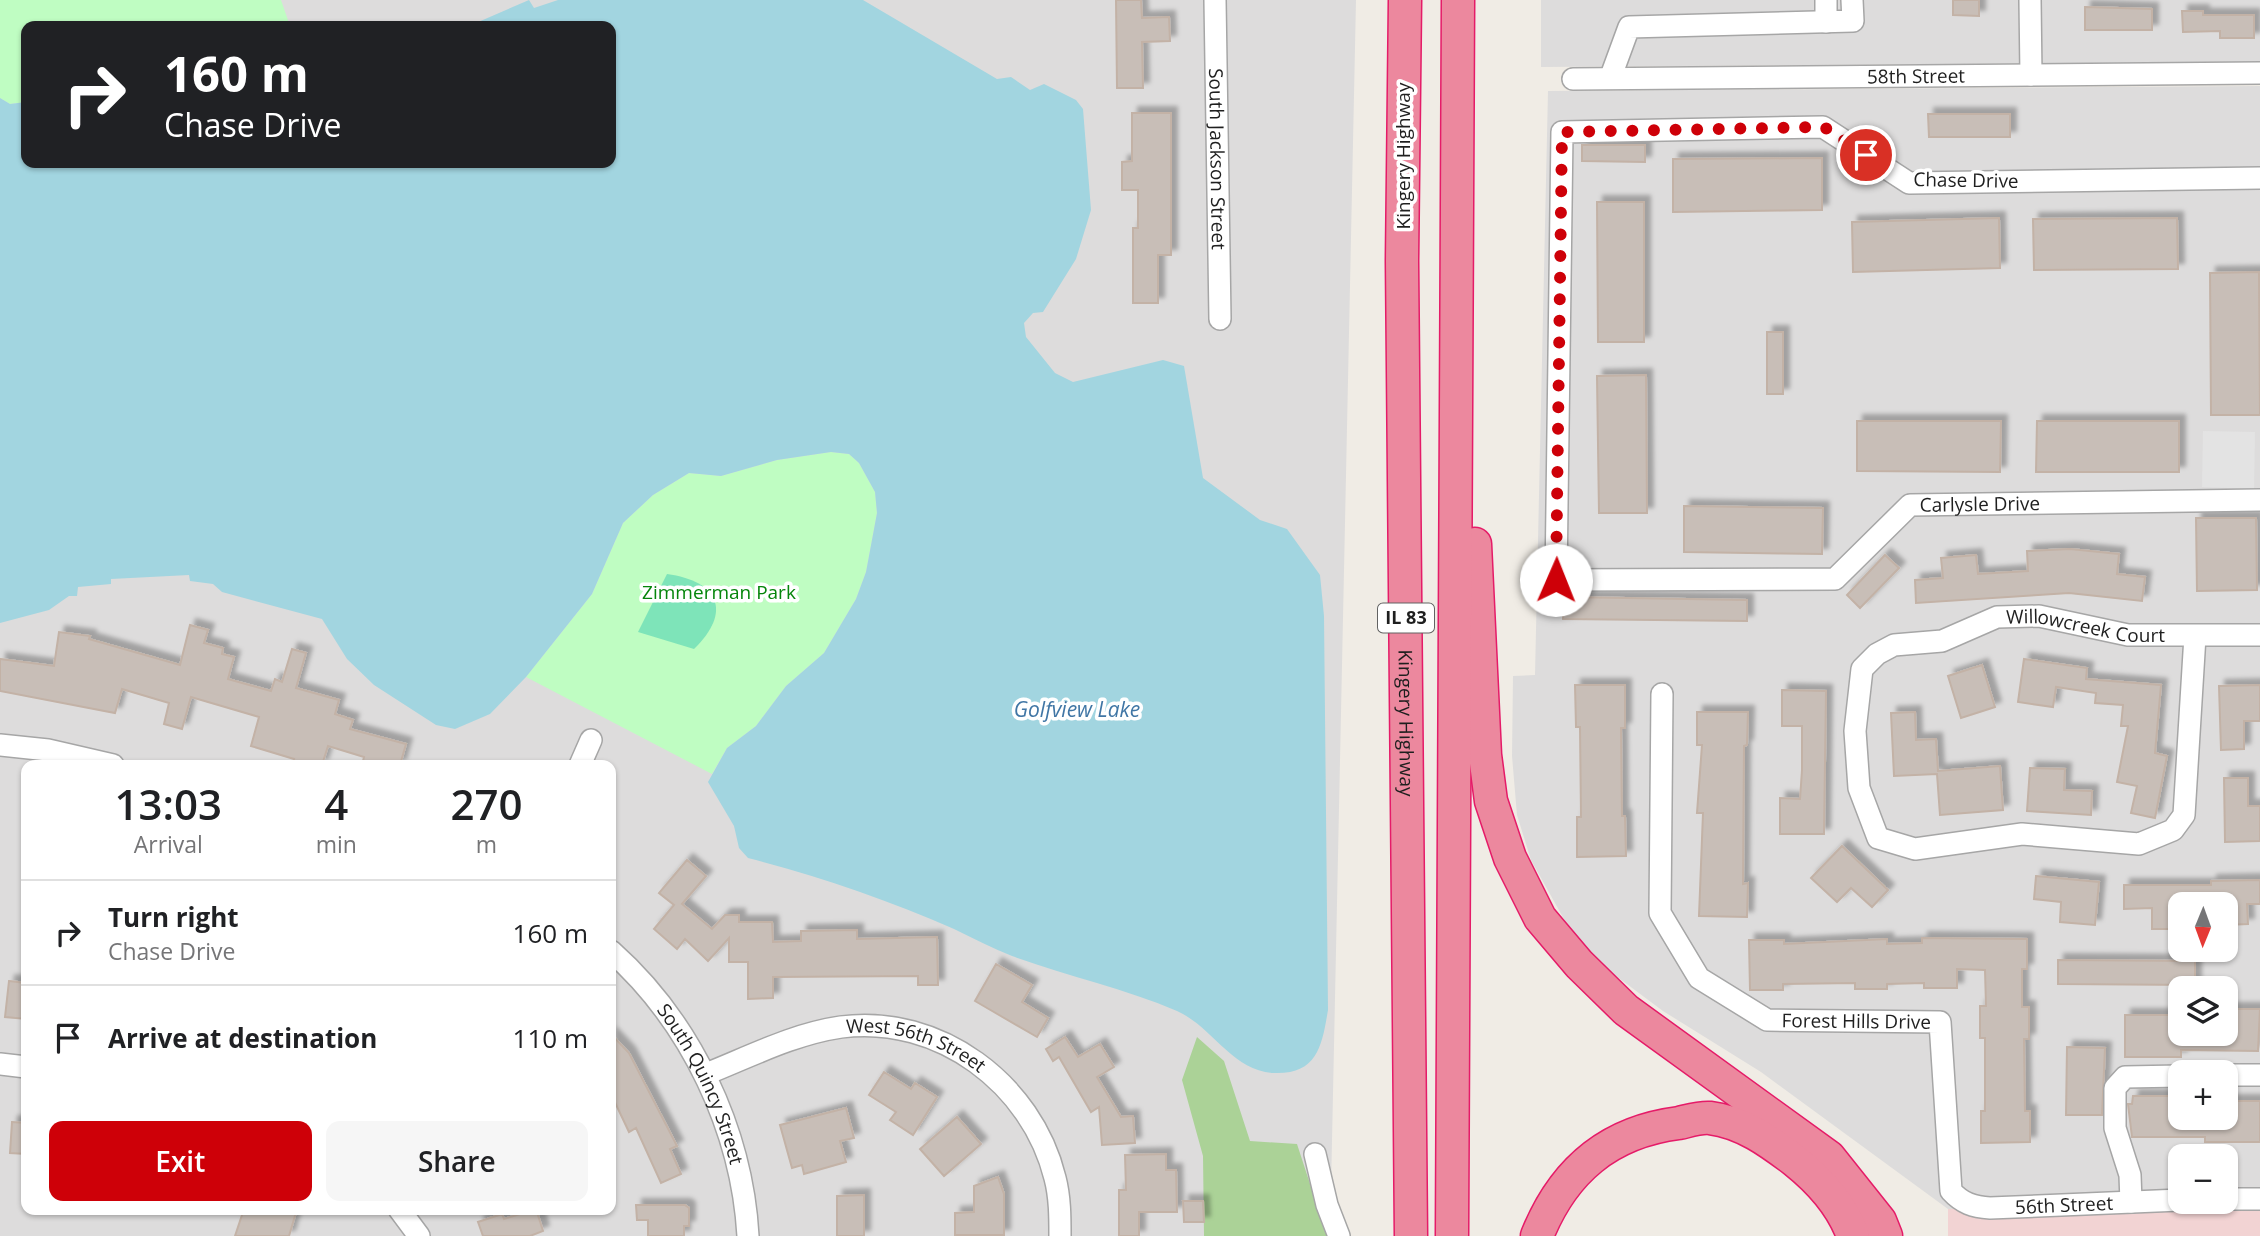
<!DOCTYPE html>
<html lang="en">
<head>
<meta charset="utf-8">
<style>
	body { margin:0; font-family:"Open Sans",sans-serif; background:#f6f6f6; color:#202124; height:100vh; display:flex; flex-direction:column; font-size:26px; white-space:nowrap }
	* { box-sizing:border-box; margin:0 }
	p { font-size:23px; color:#757577 }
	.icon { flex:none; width:38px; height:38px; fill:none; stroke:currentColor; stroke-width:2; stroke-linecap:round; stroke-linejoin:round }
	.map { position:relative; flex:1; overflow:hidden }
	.panel { position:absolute; left:21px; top:760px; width:595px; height:455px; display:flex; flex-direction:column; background:#fff; border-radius:14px; box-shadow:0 2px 5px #0004 }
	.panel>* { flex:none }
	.banner { position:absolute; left:21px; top:21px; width:595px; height:147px; border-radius:14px; box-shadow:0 2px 5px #0004; background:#202124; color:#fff; overflow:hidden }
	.needle { width:46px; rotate:181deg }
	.fabs { position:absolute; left:2168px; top:892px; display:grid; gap:14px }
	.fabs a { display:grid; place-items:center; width:70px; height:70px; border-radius:14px; background:#fff; box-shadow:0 2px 5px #0004; font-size:35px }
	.pin { position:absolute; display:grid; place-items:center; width:60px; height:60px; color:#fff; margin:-30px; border:4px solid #fff; border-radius:50%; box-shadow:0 2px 7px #0007 }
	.me { position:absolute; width:77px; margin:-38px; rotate:1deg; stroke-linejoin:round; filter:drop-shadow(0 0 5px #0008) }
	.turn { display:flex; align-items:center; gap:24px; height:147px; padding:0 28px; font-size:32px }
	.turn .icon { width:91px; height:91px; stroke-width:2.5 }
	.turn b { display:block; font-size:49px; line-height:60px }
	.eta { display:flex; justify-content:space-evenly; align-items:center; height:119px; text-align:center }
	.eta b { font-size:42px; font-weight:600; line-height:49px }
	.button { display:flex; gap:14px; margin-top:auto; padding:14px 28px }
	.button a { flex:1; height:80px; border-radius:14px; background:#ce0008; color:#fff; font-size:28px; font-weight:600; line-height:80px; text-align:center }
	.button a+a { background:#f6f6f6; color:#202124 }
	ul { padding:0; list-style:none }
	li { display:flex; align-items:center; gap:21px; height:105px; padding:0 28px; border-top:2px solid #e0e0e0 }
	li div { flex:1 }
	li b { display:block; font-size:26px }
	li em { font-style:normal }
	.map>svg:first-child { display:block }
	.residential { fill:#dddcdc; fill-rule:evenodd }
	.commercial { fill:#f2d3d3 }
	.forest { fill:#abd297 }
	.park { fill:#bffdc2 }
	.pitch { fill:#7ee4b9 }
	.parking { fill:#e3e3e3 }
	.water { fill:#a2d5e0 }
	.building { fill:#c8beb7; stroke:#c3b2a6; stroke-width:2; filter:url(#shadow) }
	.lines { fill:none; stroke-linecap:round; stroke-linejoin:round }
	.minor-casing { stroke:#a6a6a6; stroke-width:24 }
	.highway-casing { stroke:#e51b68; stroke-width:35 }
	.minor { stroke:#fff; stroke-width:21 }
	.highway { stroke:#ec889e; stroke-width:32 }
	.route { stroke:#ce0008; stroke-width:12; stroke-dasharray:0 21.6 }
	.labels { text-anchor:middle; stroke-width:7; stroke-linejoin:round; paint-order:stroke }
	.shield { fill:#fff; stroke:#626262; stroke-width:2 }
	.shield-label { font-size:18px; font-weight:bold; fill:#1f1f1f }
	.street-label { font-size:19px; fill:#1f1f1f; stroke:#fff }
	.park-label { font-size:19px; fill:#05850b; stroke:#fff }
	.water-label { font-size:21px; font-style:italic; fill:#4076a5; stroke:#fff }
</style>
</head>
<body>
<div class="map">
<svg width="2260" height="1236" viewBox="0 0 2260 1236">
	<defs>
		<filter id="shadow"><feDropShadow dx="6" dy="-6" stdDeviation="2" flood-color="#0004"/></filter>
	</defs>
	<rect width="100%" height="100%" fill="#f0ece5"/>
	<path class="residential" d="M0,0H1356L1330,1236H0ZM26,26H611V163H26ZM26,765H611V1209H26Z
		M1541,0H2260V62L1541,67Z
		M2260,86V1205L1948,1209L1761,1072L1663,1011L1592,958L1565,921L1531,860L1517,815L1512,756L1513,676L1535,675L1548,91ZM2180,905H2226V950H2180ZM2180,989H2226V1034H2180ZM2180,1073H2226V1118H2180ZM2180,1157H2226V1202H2180Z"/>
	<path class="commercial" d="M2260,1205V1236H1948V1209Z"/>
	<path class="forest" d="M1197,1037L1224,1061L1250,1141L1297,1144L1327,1236H1204L1203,1156L1182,1080Z"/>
	<path class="park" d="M0,0H281L290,26H26V102L10,104L0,98Z
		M831,452L849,454L859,463L875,492L877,513L866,572L856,599L824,653L786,686L756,726L727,748L712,774L526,677L592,594L623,523L653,495L689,473L721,476L777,460Z"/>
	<path class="pitch" d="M667,574C718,581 733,611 694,649L638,632Z"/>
	<path class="parking" d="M2203,431L2255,432L2254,489L2202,487Z"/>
	<path class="water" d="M529,0L534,8L558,0H863L997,79L1011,77L1030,90L1044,84L1076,100L1083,109L1091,210L1076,259L1043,312L1033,313L1024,323L1026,337L1055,373L1073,382L1163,360L1184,366L1203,478L1260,520L1287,529L1320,575L1324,616L1328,1010C1322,1045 1318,1075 1273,1073C1231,1070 1213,1027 1177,1011C1124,988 1066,976 1012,956C992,948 973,938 954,929C888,900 818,876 748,858L739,848L734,826L708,782L727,748L756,726L786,686L824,653L856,599L866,572L877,513L875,492L859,463L849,454L831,452L777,460L721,476L689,473L653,495L623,523L592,594L526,677L490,714L455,729L436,725L374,685L347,659L322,619L222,592L213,584L190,581L189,575L111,579V584L78,587L77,596H69L49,610L0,623V98L10,104L26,102V163H611V26H469Z"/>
	<path class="building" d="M1116,0H1141L1142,18L1169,17L1170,41L1142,42L1143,88H1117Z
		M1953,0H1979V16L1953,15Z
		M2085,7L2152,9V30H2085Z
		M2182,11H2203V15H2254V38H2220V31L2183,32Z
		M1132,113H1171V255H1158V303H1133V228H1138V190H1122V162L1132,161Z
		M1928,114H2010V137H1929Z
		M1582,145H1645V162L1582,161Z
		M1822,158V210L1673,212V159Z
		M1597,202H1644V342H1598Z
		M1999,218L2000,268L1853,272L1852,222Z
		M2177,218L2178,269L2034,270L2033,219Z
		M2259,272L2260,415H2211L2210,273Z
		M1767,332H1783V394H1767Z
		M1646,375L1647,513H1599L1597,376Z
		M1857,421H2001L2000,472L1857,471Z
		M2037,421H2179V472H2036Z
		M1684,506L1823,508L1822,554L1684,552Z
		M2196,518H2256L2257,590L2197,591Z
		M2070,549L2119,554L2117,574L2145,577L2142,601L2069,593L1916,603L1915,580L1943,578L1941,558L1976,555L1978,574L2028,571L2027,551Z
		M1885,555L1899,568L1860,608L1847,595Z
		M1564,597L1747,600V621L1563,619Z
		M190,625L208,630L204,643L223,648L222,654L234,657L228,679L271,691L275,679L282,682L292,649L306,653L296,688L339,700L335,714L353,720L350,729L406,744L400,765H362L364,757L328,746L322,765L293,762L294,759L251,746L259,717L191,697L182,729L164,724L169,703L122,689L115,713L0,691V659L54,666L59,632L90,636L89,639L180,665Z
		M2024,659L2087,668L2086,679L2161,685L2155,753L2167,756L2155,818L2131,813L2137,786L2117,782L2128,726H2121L2123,705L2095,703L2096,693L2056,687L2053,707L2018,702Z
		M1982,665L1995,707L1961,718L1948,676Z
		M1575,685H1625V728H1621L1622,816H1625L1626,856L1577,857V817H1581L1580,727H1576Z
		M2260,685V721H2244V749L2221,750L2219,686Z
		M1782,690L1826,691L1824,834H1780V798L1800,799L1802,770V726H1782Z
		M1697,712H1748L1747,745L1744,746L1743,884L1748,883L1747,917L1699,916L1703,813H1697L1702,745H1697Z
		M1915,712L1916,740L1936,739L1938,771L2000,766L2003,810L1940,815L1937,774L1894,776L1891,713Z
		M2030,768L2065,769L2064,790L2092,791L2091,815L2027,811Z
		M2224,778H2248V806H2260V841L2225,842Z
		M1842,846L1888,890L1872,907L1851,888L1837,902L1811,878Z
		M687,860L706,876L682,904L712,929L725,915H739V922H772L773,942L801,941V931L857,930V939L937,937L938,985H918V976L773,977V998L748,999V962H729V938L708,961L685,939L677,949L654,929L674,905L659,893Z
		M2036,876L2099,882L2095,925L2060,922L2061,902L2034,899Z
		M2260,880V904H2247L2248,924L2226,925V905H2180V929H2152V908L2124,909V885H2211V881Z
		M1922,938L2027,939V969H2022V1007H2029V1039H2024L2025,1111H2030V1142L1981,1143V1111H1985V1038H1980V1006H1986L1985,970L1957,969V988H1924V983L1887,984V989H1855V983L1783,984V990H1750L1749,940H1784V944L1887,939V944L1922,943Z
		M2058,960L2195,961V985L2058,984Z
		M996,964L1032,985L1022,1002L1048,1018L1037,1037L975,1001Z
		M9,981L26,983V1019L5,1017Z
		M2226,1009H2260L2258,1051L2181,1050V1057H2125V1015H2180V1034H2226Z
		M611,1034L629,1053L677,1146L670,1149L681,1174L661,1183L636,1128L629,1132L611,1094Z
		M1065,1037L1078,1057L1100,1044L1114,1067L1097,1077L1121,1117L1133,1116L1135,1143L1102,1145L1099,1107L1091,1112L1059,1057L1053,1061L1046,1049Z
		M2067,1047L2105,1048L2102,1115H2066Z
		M884,1072L911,1089L915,1083L937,1097L913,1135L890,1120L896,1112L869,1095Z
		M2133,1096H2180V1118H2226V1101H2260V1142H2205V1137H2132L2128,1104H2132Z
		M846,1108L854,1138L840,1141L846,1162L804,1174L802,1165L792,1168L780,1125Z
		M957,1117L981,1144L944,1176L920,1149Z
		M12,1122L26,1123V1154L10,1153Z
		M1166,1154V1170H1176L1177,1212H1139V1236H1119V1190H1126L1125,1155Z
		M998,1177L1004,1194V1235H955V1213L974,1212V1186Z
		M864,1195V1236H837V1196Z
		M1183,1201H1203L1204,1222H1184Z
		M636,1205H685L689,1208V1226H684V1236H648V1220H637Z
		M244,1209H297L289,1236H235Z
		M536,1209L543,1231L530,1236H483L478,1222L502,1214L504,1219Z"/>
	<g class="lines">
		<g class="minor-casing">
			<g id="minor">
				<path id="s1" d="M1215,0L1220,319"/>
				<path d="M1826,0V22"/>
				<path d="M2030,0L2031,75"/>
				<path d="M1611,76L1629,27L1853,21L1852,0"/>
				<path id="s2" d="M1573,79L2260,73"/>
				<path id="s3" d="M2260,178L1909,183L1823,127L1562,132L1556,580L1835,579L1910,505L2260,500"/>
				<path id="s4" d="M2195,636L2184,815L2173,830L2139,844L2022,834L1915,849L1878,838L1859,788L1855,731L1862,669L1877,654L1894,645L1942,641L1997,617L2039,616L2128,635H2260"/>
				<path id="s5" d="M1662,694L1660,913L1699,978L1767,1020L1940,1022L1951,1191C1962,1203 1973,1207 1990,1208L2180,1200"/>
				<path d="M0,745L48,750L113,765"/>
				<path d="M580,765L591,740"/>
				<path id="s6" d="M611,951C691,1022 742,1130 748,1236"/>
				<path d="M0,1064L26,1067"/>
				<path id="s7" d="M706,1074C749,1057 793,1034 841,1027C939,1014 1032,1084 1055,1178C1060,1197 1060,1217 1060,1236"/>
				<path d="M2226,1075H2260"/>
				<path d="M1315,1154L1327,1205L1339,1236"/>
				<path d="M2226,1199H2260"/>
				<path d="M2131,1202L2130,1175L2115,1128V1088L2125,1077L2180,1076"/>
				<path d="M399,1209L419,1236"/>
			</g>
		</g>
		<g class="highway-casing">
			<g id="highway">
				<path id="s8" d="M1405,0L1402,261L1411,1236"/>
				<path d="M1475,544L1485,755L1491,801L1510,858L1540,918L1579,964L1626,1010L1829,1157L1880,1221L1886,1236"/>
				<path d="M1452,1236L1458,0"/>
				<path d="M1537,1236C1563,1171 1608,1132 1679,1123C1688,1121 1701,1117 1710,1118C1743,1122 1770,1142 1795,1161C1820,1181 1842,1205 1853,1236"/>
			</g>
		</g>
		<use href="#minor" class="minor"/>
		<use href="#highway" class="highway"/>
	</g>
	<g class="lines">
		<path class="route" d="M1556,580L1562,132L1824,127L1866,155"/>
	</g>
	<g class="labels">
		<rect class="shield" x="1378" y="603.5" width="56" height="29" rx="5"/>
		<g class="shield-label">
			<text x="1406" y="624">IL 83</text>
		</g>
		<g class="street-label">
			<text dy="7" stroke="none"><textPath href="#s2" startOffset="343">58th Street</textPath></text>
			<text transform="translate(1403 156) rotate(-90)" y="7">Kingery Highway</text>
			<text dy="7" stroke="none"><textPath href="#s1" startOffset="159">South Jackson Street</textPath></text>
			<text transform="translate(1966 180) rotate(1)" y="7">Chase Drive</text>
			<text dy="7" stroke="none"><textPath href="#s3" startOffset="1617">Carlysle Drive</textPath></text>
			<text dy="7" stroke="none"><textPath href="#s4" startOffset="910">Willowcreek Court</textPath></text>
			<text dy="7" stroke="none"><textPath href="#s8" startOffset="723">Kingery Highway</textPath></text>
			<text dy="7" stroke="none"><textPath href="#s5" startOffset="464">Forest Hills Drive</textPath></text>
			<text dy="7" stroke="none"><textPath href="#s7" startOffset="222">West 56th Street</textPath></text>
			<text dy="7" stroke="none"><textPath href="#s6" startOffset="163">South Quincy Street</textPath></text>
			<text dy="7" stroke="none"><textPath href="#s5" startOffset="835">56th Street</textPath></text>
		</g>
		<g class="park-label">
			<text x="719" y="599">Zimmerman Park</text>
		</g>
		<g class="water-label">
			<text x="1077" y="717">Golfview Lake</text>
		</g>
	</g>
</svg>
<div class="fabs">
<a><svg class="needle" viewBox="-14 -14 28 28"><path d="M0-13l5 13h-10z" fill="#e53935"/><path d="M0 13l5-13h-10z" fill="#757577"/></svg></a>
<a><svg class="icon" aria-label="layers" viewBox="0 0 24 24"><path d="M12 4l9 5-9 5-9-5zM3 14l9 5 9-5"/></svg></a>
<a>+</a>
<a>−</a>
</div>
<div class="pin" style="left:1866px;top:155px;background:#d93025"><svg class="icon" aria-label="arrive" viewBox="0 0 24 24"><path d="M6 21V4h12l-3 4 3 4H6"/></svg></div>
<svg class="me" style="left:1556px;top:580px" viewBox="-20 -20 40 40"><circle r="19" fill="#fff"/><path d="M0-13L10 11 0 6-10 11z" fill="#ce0008"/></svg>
<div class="banner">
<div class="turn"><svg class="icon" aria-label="right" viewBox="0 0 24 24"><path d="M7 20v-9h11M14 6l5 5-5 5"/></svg><div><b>160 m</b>Chase Drive</div></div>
</div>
<section class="panel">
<div class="eta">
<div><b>13:03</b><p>Arrival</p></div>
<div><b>4</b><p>min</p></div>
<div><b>270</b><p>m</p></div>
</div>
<ul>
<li><svg class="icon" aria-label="right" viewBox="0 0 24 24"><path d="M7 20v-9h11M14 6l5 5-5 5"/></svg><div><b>Turn right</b><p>Chase Drive</p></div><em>160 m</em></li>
<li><svg class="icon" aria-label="arrive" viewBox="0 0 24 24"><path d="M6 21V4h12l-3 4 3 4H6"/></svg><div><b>Arrive at destination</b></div><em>110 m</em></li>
</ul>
<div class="button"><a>Exit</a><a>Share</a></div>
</section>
</div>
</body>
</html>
